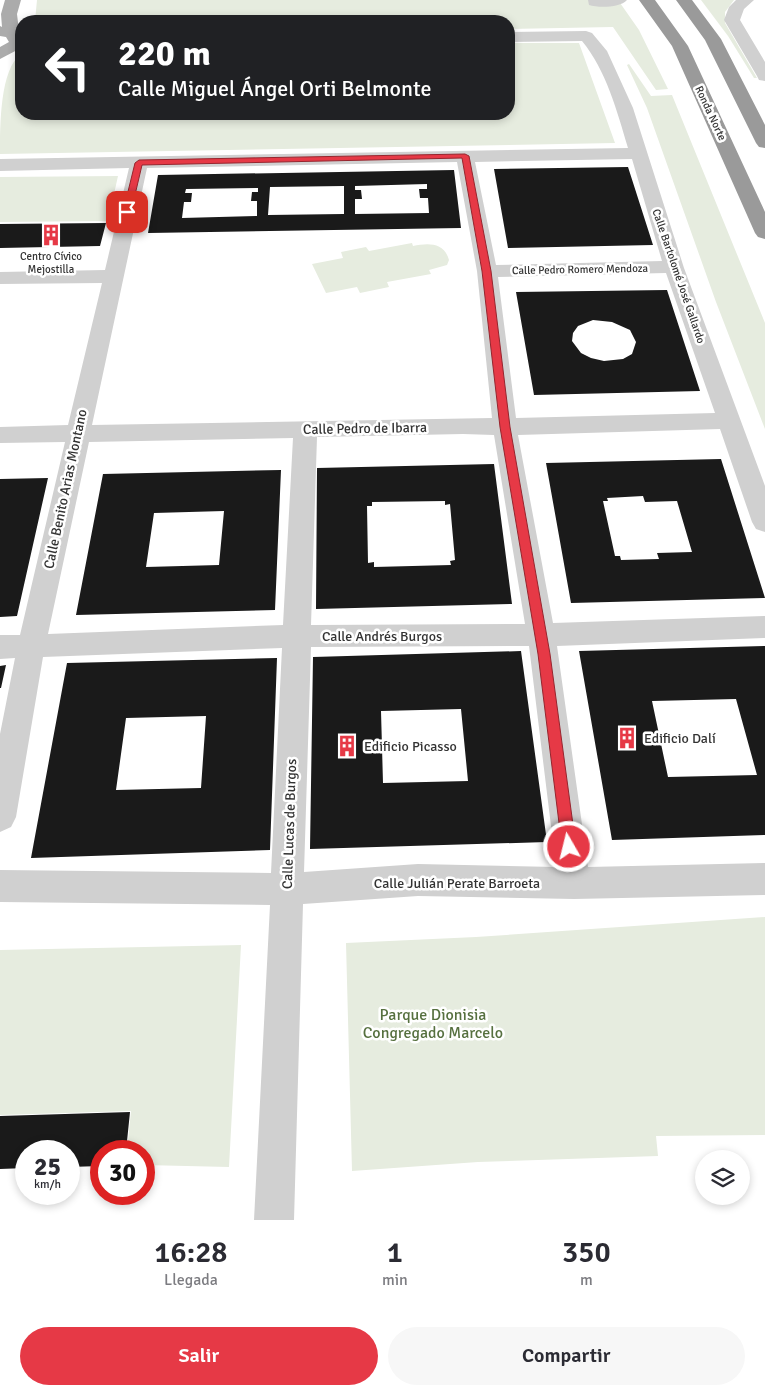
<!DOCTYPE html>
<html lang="es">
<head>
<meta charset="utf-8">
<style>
	body { margin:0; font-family:Signika,sans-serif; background:#f7f7f7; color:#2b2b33; height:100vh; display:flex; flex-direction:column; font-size:19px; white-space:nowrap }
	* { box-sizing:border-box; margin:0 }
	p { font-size:16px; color:#7c7c81 }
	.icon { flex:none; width:28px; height:28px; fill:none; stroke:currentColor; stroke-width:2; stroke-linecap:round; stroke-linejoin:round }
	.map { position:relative; height:1220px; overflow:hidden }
	.sheet { display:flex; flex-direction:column; background:#fff; flex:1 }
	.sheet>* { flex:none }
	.top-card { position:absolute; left:15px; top:15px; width:500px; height:105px; border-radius:20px; box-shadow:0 2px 8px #0003; background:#202124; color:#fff; overflow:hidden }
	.fabs { position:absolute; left:695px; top:1150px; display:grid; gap:10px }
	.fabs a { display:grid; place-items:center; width:55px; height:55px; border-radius:50%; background:#fff; box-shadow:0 2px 8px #0003; font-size:25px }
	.speed { position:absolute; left:15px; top:1140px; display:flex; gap:10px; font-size:25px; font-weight:700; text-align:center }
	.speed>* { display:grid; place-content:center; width:65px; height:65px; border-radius:50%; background:#fff; box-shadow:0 2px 8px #0003; line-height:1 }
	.speed small { font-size:12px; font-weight:400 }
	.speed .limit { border:8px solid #d22; background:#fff; color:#111 }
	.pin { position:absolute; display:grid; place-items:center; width:42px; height:42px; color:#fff; margin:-21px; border-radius:10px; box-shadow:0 2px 8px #0006 }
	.me { position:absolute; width:55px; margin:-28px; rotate:352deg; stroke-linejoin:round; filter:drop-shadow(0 0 4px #0008) }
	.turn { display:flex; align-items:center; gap:18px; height:105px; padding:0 20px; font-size:22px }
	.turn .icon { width:65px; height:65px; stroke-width:2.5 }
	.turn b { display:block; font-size:35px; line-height:42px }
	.eta { display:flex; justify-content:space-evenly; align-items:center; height:85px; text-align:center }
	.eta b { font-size:30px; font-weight:600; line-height:35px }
	.button { display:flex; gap:10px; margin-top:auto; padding:10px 20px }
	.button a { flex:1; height:58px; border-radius:30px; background:#e63946; color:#fff; font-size:20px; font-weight:600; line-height:58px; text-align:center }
	.button a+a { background:#f7f7f7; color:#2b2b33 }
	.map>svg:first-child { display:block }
	.green { fill:#e6ecdf }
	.building { fill:#1a1a1a; fill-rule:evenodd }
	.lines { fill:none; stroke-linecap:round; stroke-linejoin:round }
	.minor { fill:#d0d0d0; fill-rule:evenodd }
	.major { fill:#ababab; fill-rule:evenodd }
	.highway { fill:#9a9a9a; fill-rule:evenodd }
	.route { fill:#e63946; stroke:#96252e }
	.labels { text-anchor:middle; stroke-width:5; stroke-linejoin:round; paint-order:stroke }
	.far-street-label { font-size:11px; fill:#333; stroke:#fff }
	.far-poi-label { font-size:11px; fill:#333; stroke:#fff }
	.street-label { font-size:14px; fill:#333; stroke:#fff }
	.poi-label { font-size:14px; fill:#333; stroke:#fff; text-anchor:start }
	.near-park-label { font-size:16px; fill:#56703f; stroke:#fff }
</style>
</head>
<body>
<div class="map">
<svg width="765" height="1220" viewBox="0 0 765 1220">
	<rect width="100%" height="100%" fill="#fff"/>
	<path class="green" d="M37,0H618L639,30L668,89L656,90L613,27L509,29V21H35Z
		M701,0H734L725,12V23L757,78H754L728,36Z
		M509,43H579L615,143L0,154C0,125 0,69 21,54V114H509Z
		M629,64L651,96L672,95L765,323V429L716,302L647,108L627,65Z
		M118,176L108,221L0,222V177Z
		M412,243L413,246C428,243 444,242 449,260L447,265L429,270L431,274L387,282L389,287L360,293L357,287L326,293L312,264L343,258L341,252L366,247L369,251Z
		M765,917V1135L656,1136L658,1156L478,1162L352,1171L346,943L476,937Z
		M241,945L229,1167L144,1165V1151H127L131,1111L0,1115V950Z"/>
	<path class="building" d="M628,167L653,245L508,248L494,169Z
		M454,170L461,228L148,233L158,175ZM427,184V189H419L420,198H428L429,213L355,214V199H362L361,190H355V186ZM344,186V214L268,215L270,187ZM258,188V192H252L251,201H257V216L182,218L184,202H191L192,193H185L186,189Z
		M106,223L100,246L0,248V224Z
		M667,290L700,391L534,395L516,292ZM593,320L612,322L630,330L636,342L632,354L623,359L604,361L591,358L581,353L572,341L573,333L578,326Z
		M721,459L765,598L571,603L546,463ZM643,496L645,502L677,501L692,552L657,553L659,559L621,560L620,556H615L603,501H608L607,498Z
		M494,464L512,604L316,609L317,468ZM445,501V505L450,504L455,560L450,561L451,565L374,567V562L368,563L367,506H372V502Z
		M281,470L275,610L76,615L103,474ZM224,511L219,565L146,567L154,513Z
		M48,478L17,616L0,617V479Z
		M765,646V835L612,840L579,651ZM736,699L757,775L668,777L652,701Z
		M521,651L547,842L310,849L313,657ZM461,709L468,781L383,783L381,711Z
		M277,658L270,850L31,858L67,663ZM206,716L201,788L116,790L126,718Z
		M6,665L1,688H0V666Z
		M130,1112L126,1151H101V1166L69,1167V1151H26V1168L0,1169V1116Z"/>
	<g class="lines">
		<path class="minor" d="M588,0H627C620,8 598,8 589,5Z
			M736,0H754L744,9L740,20L765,62V81L759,80L757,76L724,20L729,7Z
			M586,31L592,33L607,51L633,108L684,268L765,486V532L756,529L752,522L720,429L518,435L553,623L765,616V638L557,646L588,867L765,863V895L574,899L418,896L303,904L294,1220H254L270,905L0,902V870L271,873L282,648L43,657L16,817L11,827L0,832V734L15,658L0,659V635H20L65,442L0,443V427L68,425L102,283L0,284V272L105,270L129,168L0,171V159L628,148C617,111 606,70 582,41L509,42V32ZM632,159L662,261L496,265L475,162ZM457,162L477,271L492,418L92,425L147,168ZM666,273L715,413L516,418L498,277ZM463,434L494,435L525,624L311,625L317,437ZM293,438L283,625L48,634L89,442ZM529,646L556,867L418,864L304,872L311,647Z"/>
		<path class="major" d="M5,0H21L17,14L21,48L0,59V47L9,42L6,37L0,36V26L2,27L1,14Z"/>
		<path class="highway" d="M639,0H655L688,46L765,212V239L758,237L755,233L672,46Z
			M676,0H692L721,39L765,125V148L759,147L756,143L705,40Z"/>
	</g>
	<path class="route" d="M465,154L469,156L491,271L510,427L550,654L576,847L574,851L569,853L564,851L562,847L538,654L500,427L482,271L462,158L142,165L131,212L127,215L123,212L135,163L139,160Z"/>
	<defs>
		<g id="building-bare" transform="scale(1.725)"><path d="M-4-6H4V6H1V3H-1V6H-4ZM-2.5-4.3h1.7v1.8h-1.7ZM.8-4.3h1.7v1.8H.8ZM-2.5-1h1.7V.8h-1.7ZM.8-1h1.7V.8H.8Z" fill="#e63946" stroke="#fff" stroke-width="2.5" paint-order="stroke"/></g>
	</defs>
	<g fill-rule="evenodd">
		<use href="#building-bare" x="51" y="235"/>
		<use href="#building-bare" x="627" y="738"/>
		<use href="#building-bare" x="347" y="746"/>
	</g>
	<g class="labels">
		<g class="far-street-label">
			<text transform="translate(711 113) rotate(65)" y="4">Ronda Norte</text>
			<text transform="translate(580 269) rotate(-1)" y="4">Calle Pedro Romero Mendoza</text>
			<text transform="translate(679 276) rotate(71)" y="4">Calle Bartolomé José Gallardo</text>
		</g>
		<g class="far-poi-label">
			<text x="51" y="260">Centro Cívico<tspan x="51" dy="13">Mejostilla</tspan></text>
		</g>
		<g class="street-label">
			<text transform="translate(365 428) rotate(-1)" y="5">Calle Pedro de Ibarra</text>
			<text transform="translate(65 489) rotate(-78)" y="5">Calle Benito Arias Montano</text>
			<text x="382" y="641">Calle Andrés Burgos</text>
			<text transform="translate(289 824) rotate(-88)" y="5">Calle Lucas de Burgos</text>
			<text x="457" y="888">Calle Julián Perate Barroeta</text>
		</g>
		<g class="poi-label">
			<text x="644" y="743">Edificio Dalí</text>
			<text x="364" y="751">Edificio Picasso</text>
		</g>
		<g class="near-park-label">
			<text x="433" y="1020">Parque Dionisia<tspan x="433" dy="18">Congregado Marcelo</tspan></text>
		</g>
	</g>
</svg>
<div class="fabs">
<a><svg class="icon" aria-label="layers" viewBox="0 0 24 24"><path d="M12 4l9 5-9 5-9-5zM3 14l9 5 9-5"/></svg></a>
</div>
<div class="speed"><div>25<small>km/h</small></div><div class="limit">30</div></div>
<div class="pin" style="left:127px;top:212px;background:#d93025"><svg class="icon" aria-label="arrive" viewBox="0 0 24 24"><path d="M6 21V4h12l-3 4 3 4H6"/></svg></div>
<svg class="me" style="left:569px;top:847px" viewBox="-20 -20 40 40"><circle r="17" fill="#e63946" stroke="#fff" stroke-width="3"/><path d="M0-11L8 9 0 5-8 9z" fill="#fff"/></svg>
<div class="top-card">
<div class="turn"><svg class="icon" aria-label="left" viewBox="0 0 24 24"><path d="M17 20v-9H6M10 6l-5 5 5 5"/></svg><div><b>220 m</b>Calle Miguel Ángel Orti Belmonte</div></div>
</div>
</div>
<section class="sheet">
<div class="eta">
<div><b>16:28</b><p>Llegada</p></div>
<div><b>1</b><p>min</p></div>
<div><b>350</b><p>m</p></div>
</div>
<div class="button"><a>Salir</a><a>Compartir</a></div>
</section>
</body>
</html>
